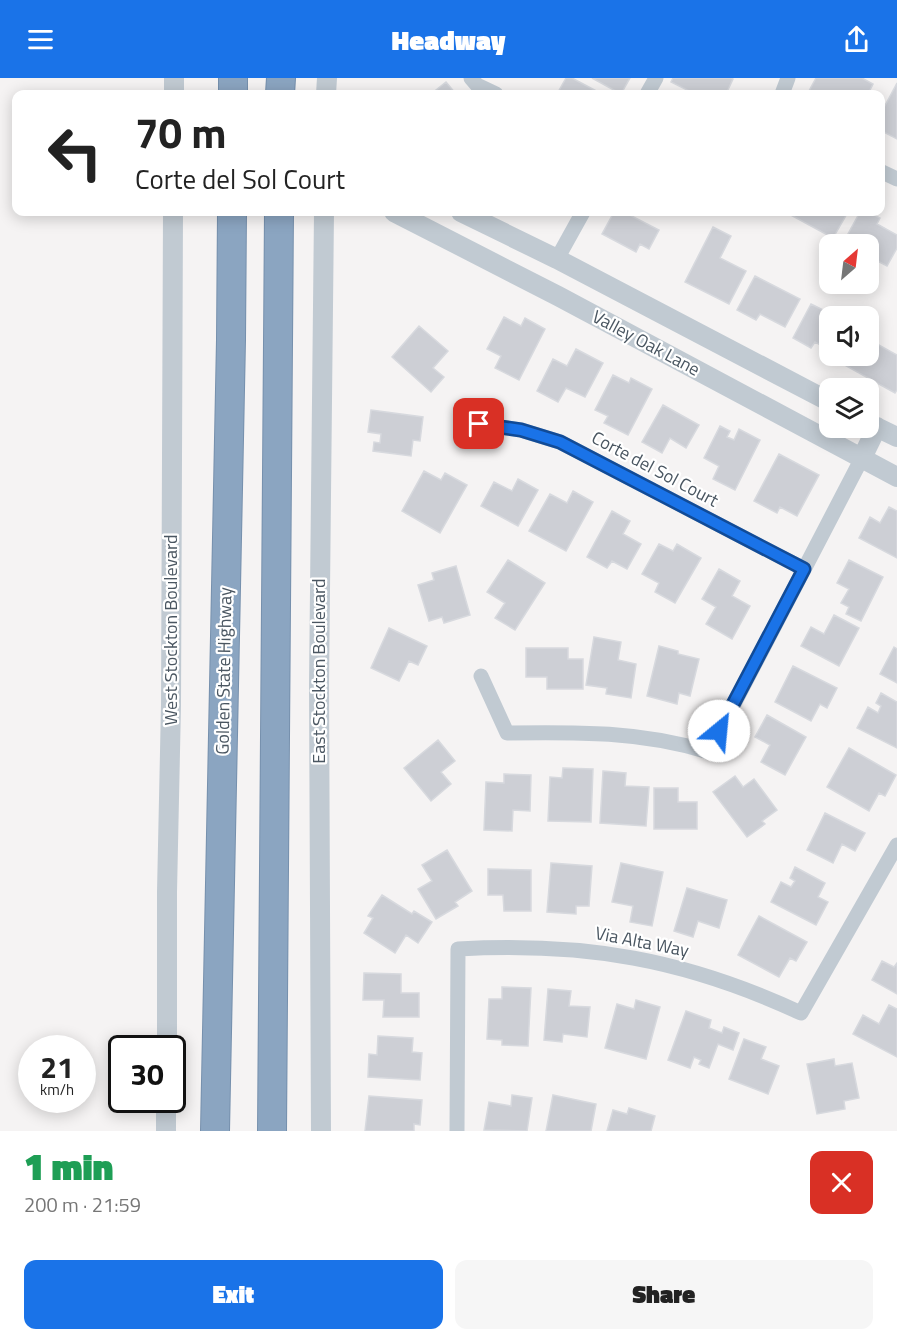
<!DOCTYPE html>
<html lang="en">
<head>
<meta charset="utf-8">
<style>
	body { margin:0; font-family:"Titillium Web",sans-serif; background:#f6f6f6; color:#222; height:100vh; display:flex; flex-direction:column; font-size:22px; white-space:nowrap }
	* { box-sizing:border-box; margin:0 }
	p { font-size:20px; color:#767676 }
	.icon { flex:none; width:33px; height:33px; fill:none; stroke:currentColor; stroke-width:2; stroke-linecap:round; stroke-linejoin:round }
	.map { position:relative; height:1053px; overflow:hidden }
	.panel { display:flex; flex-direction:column; background:#fff; flex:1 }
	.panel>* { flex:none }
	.top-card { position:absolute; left:12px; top:12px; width:873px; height:126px; border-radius:12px; box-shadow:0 3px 15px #0003; background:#fff; color:#222; overflow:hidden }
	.needle { width:39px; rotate:28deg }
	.tools { position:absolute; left:819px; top:156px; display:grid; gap:12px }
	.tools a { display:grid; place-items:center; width:60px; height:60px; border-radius:12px; background:#fff; box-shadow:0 3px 15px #0003; font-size:30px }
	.speed { position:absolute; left:18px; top:957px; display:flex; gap:12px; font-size:30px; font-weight:700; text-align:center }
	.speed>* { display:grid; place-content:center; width:78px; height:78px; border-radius:50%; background:#fff; box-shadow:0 3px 15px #0003; line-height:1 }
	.speed small { font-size:15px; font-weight:400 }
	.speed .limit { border:3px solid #111; border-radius:9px; background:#fff; color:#111 }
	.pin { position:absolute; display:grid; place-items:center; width:51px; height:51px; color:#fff; margin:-26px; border-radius:12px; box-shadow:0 3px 9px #0006 }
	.me { position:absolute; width:66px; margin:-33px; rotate:28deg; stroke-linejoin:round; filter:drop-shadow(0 0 4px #0008) }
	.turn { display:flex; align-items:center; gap:21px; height:126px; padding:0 24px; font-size:27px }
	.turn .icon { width:78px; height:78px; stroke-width:2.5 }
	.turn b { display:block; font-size:42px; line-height:51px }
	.round { display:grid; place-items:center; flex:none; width:63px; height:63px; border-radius:12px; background:#f6f6f6 }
	.summary { display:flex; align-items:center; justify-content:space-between; height:102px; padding:0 24px }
	h1 { font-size:36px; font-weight:800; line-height:45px; color:#1e9e55 }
	.primary-button { display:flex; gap:12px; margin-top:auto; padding:12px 24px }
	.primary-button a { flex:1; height:69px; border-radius:12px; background:#1a73e8; color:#fff; font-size:24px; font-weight:800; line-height:69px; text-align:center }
	.primary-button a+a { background:#f6f6f6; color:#222 }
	header { display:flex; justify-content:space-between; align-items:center; height:78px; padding:0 24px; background:#1a73e8; color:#fff; font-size:27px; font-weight:800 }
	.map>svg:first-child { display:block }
	.building { fill:#cdcfd5; stroke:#d7d9de; stroke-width:1.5 }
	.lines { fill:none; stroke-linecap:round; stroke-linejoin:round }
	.motorway-casing { stroke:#7690ad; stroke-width:30 }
	.minor { stroke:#c1cad2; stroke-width:15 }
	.tertiary { stroke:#c1cad2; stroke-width:20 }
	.motorway { stroke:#8ba5c1; stroke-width:28 }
	.route-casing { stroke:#114b97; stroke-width:15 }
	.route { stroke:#1a73e8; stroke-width:10 }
	.labels { text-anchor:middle; stroke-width:4.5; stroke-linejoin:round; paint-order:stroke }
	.street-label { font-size:18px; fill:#4a5661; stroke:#fff }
</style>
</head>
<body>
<header><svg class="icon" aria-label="menu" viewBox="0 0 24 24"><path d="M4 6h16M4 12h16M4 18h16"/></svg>Headway<svg class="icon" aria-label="share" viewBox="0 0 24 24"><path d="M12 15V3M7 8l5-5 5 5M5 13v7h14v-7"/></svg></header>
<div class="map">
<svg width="897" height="1053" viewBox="0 0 897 1053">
	<rect width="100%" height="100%" fill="#f5f3f3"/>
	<path class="building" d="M566,0H572L602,16H557Z
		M592,0H630L621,16Z
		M673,0H731L733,1L726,16H695L671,4Z
		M816,0H862L873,6L868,16H814L809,13Z
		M446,4L456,16H431Z
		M897,5V61L880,52V37Z
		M614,134H624L659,152L649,171L640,166L636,174L602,156Z
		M791,134H848L833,160L789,136Z
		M860,134H869L880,140L877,146L897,157V170L887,188L868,178V166H847L843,165Z
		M713,149L731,158L720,180L746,193L729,226L685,204Z
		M755,198L800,221L785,249L760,236L756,242L737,232Z
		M811,226L835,238H830V272L815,264L811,270L793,260Z
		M504,239L521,248L525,240L545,251L519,302L495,290L501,278L487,271Z
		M419,248L448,273L433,290L444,299L431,314L392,279Z
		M868,261L897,277V312L895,315L841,285L845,278H868Z
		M576,271L603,285L585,319L566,310L558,324L537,313L553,281L567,288Z
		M613,297L629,305L631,300L652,311L628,357L604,345L608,338L595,332Z
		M663,327L699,347L686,370L670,360L662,375L642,364Z
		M371,332L423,339L420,363L413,362L411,378L373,373L374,364L380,365L381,356L368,354Z
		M720,348L730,353L727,359L734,362L739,351L760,362L735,412L713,401L719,388L704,380Z
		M779,376L819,397L797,438L780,429L777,435L754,423Z
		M424,393L441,402L445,395L467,407L440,455L402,433Z
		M518,401L538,412L518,448L481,428L494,404L512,413Z
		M573,413L593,424L566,473L529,453L550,416L567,425Z
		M889,429L897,433V480L859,460L870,439L880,445Z
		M612,433L630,443L623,456L641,466L627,491L612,483L607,490L587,479Z
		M659,466L673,473L677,466L701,480L675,525L655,514L659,505L642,496Z
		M508,482L545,505L515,552L495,540L505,525L487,514Z
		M849,482L883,499L861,543L846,536L849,529L841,525L849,511L837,505Z
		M456,488L470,537L444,545L442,539L429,543L418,507L434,502L432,495Z
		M719,491L740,503L732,518L750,528L732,561L706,546L716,529L702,521Z
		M834,537L859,550L839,588L801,568L811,549L824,556Z
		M389,550L427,568L418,587L409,583L399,603L371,590Z
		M594,559L621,564L618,582L636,586L631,620L606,616L607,610L586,607Z
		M659,568L678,573V576L699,581L690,618L679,615L677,626L647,618Z
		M894,569L897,571V605L880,596Z
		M526,570H568V581H583V611H547V599H526Z
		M793,588L837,610L827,630L820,626L811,643L775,624Z
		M881,615L897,624V670L857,650L868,629L878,635L881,628L876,625Z
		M767,637L806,659L785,697L761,684L770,667L755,659Z
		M438,662L455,683L441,694L451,706L431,723L404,690Z
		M849,670L896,697L885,718L879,715L869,733L827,709Z
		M563,690L593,691L591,744L548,743L550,699L562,700Z
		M603,693L626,695L625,708L649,709L646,748L600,745Z
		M504,696L531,697L530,733L513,732L512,753L484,752L486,704L504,705Z
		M735,698L743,709L754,701L777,732L762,743L765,746L747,759L713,714Z
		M654,710H678V724H697V751H654Z
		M825,735L865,755L855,773L842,766L833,785L807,772Z
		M447,772L472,813L455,824L458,828L436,841L418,811L432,803L422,787Z
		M551,785L592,788L589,828H576V836L547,834Z
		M621,785L663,794L652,848L630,844L633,828L612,824Z
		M795,789L825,805L818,819L828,824L816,847L771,824L781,804L791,809L795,803L790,800Z
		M488,791L531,792V833H504L503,817H488Z
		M687,810L727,822L719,850L698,843L693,859L674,853Z
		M382,817L412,836L414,833L432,844L418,865L406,857L395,875L364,855L373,840L368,838Z
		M759,838L807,864L796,883L790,880L779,899L738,877Z
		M882,883L894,889L897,885V916L872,902Z
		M364,895L401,896V915H419V939H383L384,922H363Z
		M502,909L531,910L528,968L502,967V962L487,961L489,921H502Z
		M548,911L571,913L569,928L590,929L587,959L563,956L562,964L544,962Z
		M636,922L660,929L646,981L605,970L617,926L634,931Z
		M889,927L897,931V979L853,956L863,937L879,946Z
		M686,933L711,942L709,950L722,955L724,949L739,955L733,972L718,966L709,990L699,986L701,982L694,979L690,990L668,982Z
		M378,958L413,960L412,974L422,975L420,1002L368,999L369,976L377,977Z
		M744,961L766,969L761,981L779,988L768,1016L729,1001Z
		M834,981L835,988L852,985L859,1020L844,1023L845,1031L817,1036L807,986Z
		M512,1017L532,1020L527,1053L484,1052L489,1024L511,1028Z
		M553,1017L596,1026L591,1053H546Z
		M369,1018L422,1022L420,1047L414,1046V1053H365Z
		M629,1030L655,1038L651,1053H607L613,1032L627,1036Z"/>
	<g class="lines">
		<g class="motorway-casing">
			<path id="motorway" d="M233,16V0
				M280,16L281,0
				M215,1053L231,262L232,134
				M272,1053L279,134"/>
		</g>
		<path class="minor" d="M471,0L477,7L496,16
			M647,16L656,0
			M782,16L788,0
			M880,93L897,101
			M557,181L583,134
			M479,346L521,352L560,364L804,491
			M481,598L507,655C577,654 641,653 709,674L862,380
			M457,1053L458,871C585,864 685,881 801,935L897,767"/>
		<path class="tertiary" d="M174,16V0
			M326,16L327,0
			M394,134L558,218L897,399
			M461,134L557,181L830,324
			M868,345L897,359
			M862,380L877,349
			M167,970V814L171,627L173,134
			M166,1053V1022
			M321,1053L319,607L324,134"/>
		<use href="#motorway" class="motorway"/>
	</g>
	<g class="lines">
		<g class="route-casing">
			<path id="route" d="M479,346L521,352L560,364L804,491L719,653"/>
		</g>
		<use href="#route" class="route"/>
	</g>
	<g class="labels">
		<g class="street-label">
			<text transform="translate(646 265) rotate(28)" y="6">Valley Oak Lane</text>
			<text transform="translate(655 391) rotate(28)" y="6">Corte del Sol Court</text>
			<text transform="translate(171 552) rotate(-90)" y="6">West Stockton Boulevard</text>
			<text transform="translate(224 593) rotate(-89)" y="6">Golden State Highway</text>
			<text transform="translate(319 593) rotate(-90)" y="6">East Stockton Boulevard</text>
			<text transform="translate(642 864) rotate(11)" y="6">Via Alta Way</text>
		</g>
	</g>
</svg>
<div class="tools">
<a><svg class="needle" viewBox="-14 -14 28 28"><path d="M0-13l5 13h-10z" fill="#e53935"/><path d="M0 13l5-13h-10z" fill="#767676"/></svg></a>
<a><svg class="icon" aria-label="sound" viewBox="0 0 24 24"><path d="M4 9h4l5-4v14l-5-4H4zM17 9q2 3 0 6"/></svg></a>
<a><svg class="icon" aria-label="layers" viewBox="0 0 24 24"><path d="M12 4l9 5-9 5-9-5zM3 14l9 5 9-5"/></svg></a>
</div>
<div class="speed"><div>21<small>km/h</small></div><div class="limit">30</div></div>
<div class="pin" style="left:479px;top:346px;background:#d93025"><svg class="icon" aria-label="arrive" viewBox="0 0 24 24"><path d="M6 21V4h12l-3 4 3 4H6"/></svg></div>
<svg class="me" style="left:719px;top:653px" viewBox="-20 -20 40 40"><circle r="19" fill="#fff"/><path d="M0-13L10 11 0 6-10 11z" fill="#1a73e8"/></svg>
<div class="top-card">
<div class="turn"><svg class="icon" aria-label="left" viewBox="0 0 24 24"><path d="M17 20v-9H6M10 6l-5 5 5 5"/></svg><div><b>70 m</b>Corte del Sol Court</div></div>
</div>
</div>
<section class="panel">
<div class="summary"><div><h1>1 min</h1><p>200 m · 21:59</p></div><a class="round" style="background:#d93025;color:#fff"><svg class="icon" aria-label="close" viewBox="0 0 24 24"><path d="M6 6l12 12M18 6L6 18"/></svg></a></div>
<div class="primary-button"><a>Exit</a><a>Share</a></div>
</section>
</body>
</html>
